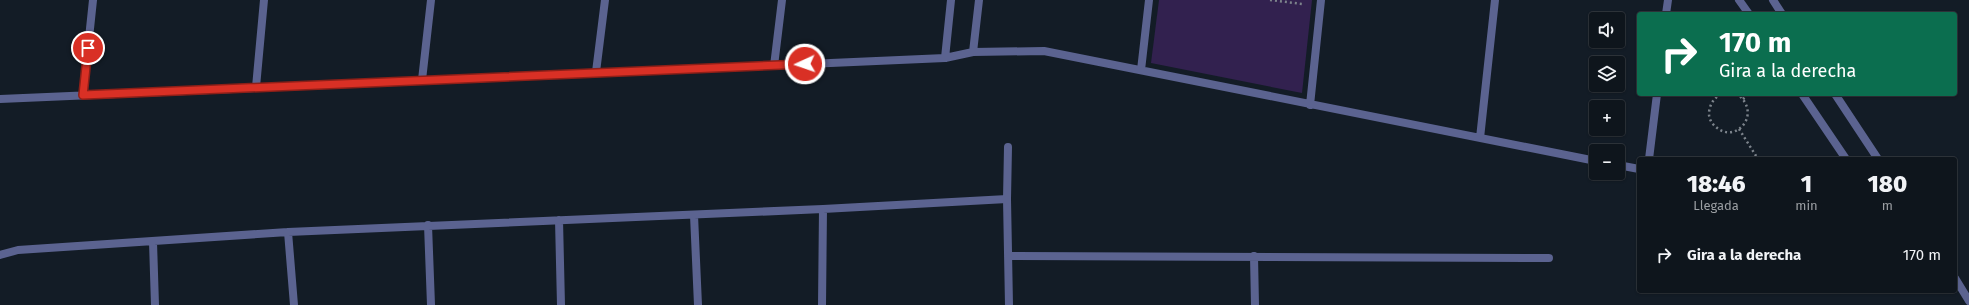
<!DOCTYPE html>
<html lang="es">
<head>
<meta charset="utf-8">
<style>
	body { margin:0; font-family:"Fira Sans",sans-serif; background:#171e25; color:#f1f3f6; height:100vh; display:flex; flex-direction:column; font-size:15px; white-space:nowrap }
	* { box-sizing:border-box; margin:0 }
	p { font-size:13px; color:#9b9fa3 }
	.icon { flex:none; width:22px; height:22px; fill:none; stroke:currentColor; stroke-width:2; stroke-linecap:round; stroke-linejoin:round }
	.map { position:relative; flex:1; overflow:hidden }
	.drawer { position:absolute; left:1637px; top:157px; width:320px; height:136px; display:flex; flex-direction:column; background:#0e151c; border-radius:4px; box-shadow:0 1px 3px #0004,0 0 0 1px #2e343b }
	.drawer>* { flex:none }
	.top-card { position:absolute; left:1637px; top:12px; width:320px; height:84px; border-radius:4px; box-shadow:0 1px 3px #0004,0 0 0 1px #2e343b; background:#0b6e4f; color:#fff; overflow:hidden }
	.controls { position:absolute; left:1589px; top:12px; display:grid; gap:8px }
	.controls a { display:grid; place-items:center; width:36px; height:36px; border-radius:4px; background:#0e151c; box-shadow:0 1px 3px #0004,0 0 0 1px #2e343b; font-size:20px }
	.pin { position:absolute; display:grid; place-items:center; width:34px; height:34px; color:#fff; margin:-17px; border:2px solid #fff; border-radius:50%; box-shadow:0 1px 4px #0007 }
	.me { position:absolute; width:44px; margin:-22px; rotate:267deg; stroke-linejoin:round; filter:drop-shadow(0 0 3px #0008) }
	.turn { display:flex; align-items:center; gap:14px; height:84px; padding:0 16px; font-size:18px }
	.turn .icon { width:52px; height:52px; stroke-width:2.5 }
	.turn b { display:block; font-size:28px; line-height:34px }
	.eta { display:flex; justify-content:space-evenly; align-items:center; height:68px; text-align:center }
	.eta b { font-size:24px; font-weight:800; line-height:28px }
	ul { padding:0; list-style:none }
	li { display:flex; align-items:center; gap:12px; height:60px; padding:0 16px }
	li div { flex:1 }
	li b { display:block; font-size:15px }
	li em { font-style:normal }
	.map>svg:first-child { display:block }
	.green { fill:#32214f }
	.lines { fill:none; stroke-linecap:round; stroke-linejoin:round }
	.path { stroke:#7d848c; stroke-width:2.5; stroke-dasharray:2 3; stroke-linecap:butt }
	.minor { stroke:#5b6390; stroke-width:8 }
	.route-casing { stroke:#8d1f18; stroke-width:10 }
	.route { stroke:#d93025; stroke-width:7 }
</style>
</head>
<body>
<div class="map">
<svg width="1969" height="305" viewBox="0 0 1969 305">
	<rect width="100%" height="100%" fill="#131c26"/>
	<path class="green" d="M1159,0H1312L1302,93L1151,63Z"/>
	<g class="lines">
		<path class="path" d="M1270,0L1302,4
			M1721,94C1714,98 1709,105 1709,114C1709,119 1712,124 1716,127C1736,145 1763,113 1737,94
			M1743,99L1748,94
			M1739,129L1758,159"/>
		<path class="minor" d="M1739,0L1749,14
			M1773,0L1782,14
			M1666,14L1668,0
			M973,52L979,0
			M945,58L951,0
			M774,66L782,0
			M1141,70L1149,0
			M596,72L605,0
			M422,80L431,0
			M256,87L264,0
			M1802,94L1846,159
			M1835,94L1878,159
			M83,95L93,0
			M0,99L945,58L973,52L1044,51L1596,161
			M1310,105L1321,0
			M1480,138L1495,0
			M1008,147L1007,199L1009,305
			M1649,159L1657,94
			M1618,165L1639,169
			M694,215L698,305
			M559,220L561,305
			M428,225L431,305
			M288,232L294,305
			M153,242L155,305
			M0,255L18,250L288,232L823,209L1007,199
			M1008,256L1549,258
			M1254,256L1255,305
			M1955,278L1969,301
			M822,305L823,209"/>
	</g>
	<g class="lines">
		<g class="route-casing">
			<path id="route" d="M88,48L83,95L805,64"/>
		</g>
		<use href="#route" class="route"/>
	</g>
</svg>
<div class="controls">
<a><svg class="icon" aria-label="sound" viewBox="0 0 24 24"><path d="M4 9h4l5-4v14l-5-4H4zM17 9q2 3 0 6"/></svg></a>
<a><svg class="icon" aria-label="layers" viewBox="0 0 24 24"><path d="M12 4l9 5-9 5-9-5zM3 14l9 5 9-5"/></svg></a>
<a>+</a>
<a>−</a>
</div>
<div class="pin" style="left:88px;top:48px;background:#d93025"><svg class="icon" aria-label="arrive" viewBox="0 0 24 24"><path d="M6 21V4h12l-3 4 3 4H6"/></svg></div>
<svg class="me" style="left:805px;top:64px" viewBox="-20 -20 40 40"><circle r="17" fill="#d93025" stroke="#fff" stroke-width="3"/><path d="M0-11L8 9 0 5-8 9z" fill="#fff"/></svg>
<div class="top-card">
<div class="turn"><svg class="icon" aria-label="right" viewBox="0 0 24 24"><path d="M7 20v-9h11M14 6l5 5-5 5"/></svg><div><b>170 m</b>Gira a la derecha</div></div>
</div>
<section class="drawer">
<div class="eta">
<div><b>18:46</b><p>Llegada</p></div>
<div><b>1</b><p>min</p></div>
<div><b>180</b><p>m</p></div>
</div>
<ul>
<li><svg class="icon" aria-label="right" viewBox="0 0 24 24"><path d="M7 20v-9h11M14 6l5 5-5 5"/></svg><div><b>Gira a la derecha</b></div><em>170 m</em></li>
</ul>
</section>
</div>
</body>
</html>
